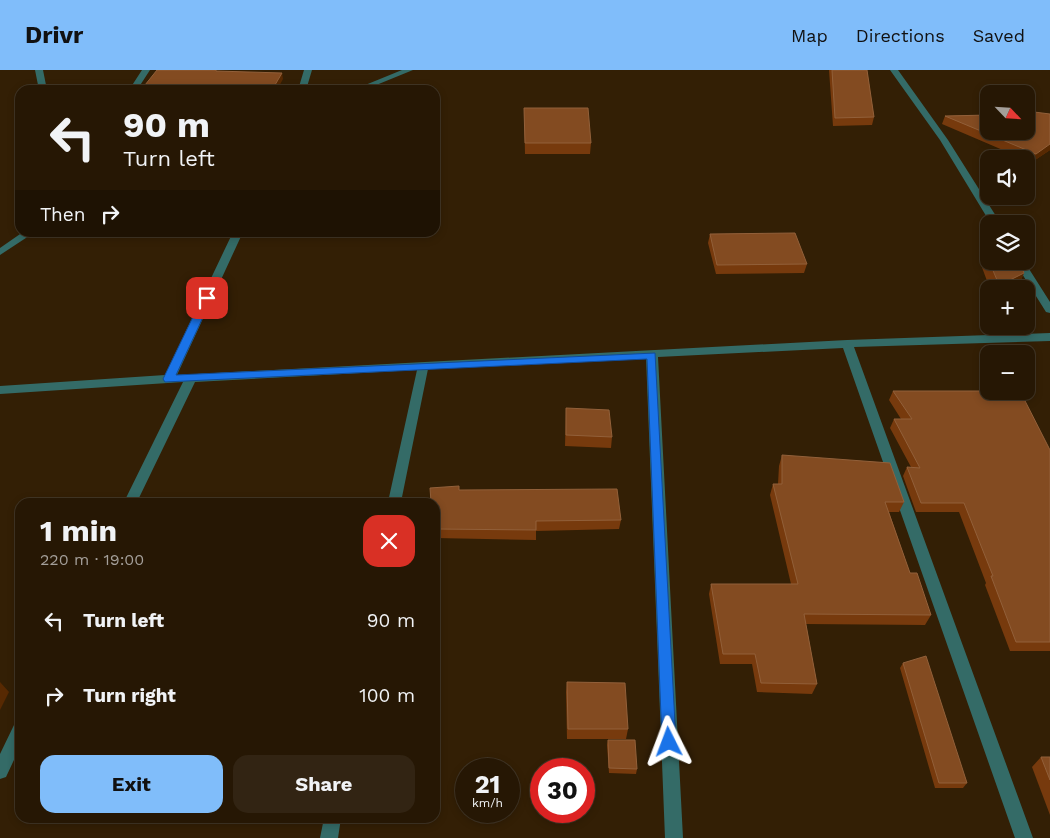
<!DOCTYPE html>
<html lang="en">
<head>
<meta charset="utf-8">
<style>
	body { margin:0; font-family:"Work Sans",sans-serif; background:#322413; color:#f1f3f6; height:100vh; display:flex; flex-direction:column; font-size:19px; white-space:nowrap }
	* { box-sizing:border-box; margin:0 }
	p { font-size:16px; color:#a49f9a }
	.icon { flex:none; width:28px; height:28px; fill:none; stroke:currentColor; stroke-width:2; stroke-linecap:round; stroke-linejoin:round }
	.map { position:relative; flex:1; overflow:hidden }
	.side { position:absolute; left:15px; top:428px; width:425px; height:325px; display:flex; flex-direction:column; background:#261704; border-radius:15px; box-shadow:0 2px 8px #0003,0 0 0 1px #423626 }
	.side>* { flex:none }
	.top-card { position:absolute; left:15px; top:15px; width:425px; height:152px; border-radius:15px; box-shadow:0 2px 8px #0003,0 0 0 1px #423626; background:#261704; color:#f1f3f6; overflow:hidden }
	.needle { width:32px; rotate:115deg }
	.tools { position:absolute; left:980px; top:15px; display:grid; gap:10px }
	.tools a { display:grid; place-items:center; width:55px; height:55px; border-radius:10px; background:#261704; box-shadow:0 2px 8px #0003,0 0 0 1px #423626; font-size:25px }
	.speed { position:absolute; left:455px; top:688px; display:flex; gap:10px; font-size:25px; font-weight:700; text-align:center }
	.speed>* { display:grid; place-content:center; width:65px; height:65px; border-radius:50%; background:#261704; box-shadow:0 2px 8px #0003,0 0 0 1px #423626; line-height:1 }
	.speed small { font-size:12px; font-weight:400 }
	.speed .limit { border:8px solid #d22; background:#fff; color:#111 }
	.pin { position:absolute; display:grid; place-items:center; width:42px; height:42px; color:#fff; margin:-21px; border-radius:10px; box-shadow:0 2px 8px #0006 }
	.me { position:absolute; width:55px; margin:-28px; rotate:357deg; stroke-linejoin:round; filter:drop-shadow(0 0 4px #0008) }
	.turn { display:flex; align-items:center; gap:18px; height:105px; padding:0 25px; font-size:22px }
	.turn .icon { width:65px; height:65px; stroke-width:2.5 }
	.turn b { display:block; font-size:35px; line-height:42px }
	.then { display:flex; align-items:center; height:48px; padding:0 25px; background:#0003; gap:10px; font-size:19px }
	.round { display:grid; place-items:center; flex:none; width:52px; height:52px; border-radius:15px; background:#322413 }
	.head { display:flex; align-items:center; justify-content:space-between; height:85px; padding:0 25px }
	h1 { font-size:30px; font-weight:700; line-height:38px }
	.primary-button { display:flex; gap:10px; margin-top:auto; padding:10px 25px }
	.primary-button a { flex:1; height:58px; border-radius:15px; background:#80bdfa; color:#111; font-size:20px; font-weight:700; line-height:58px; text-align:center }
	.primary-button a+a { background:#322413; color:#f1f3f6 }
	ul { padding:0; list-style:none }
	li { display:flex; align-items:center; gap:15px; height:75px; padding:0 25px }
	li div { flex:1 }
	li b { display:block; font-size:19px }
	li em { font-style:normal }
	header { display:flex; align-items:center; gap:30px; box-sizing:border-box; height:70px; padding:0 25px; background:#80bdfa; color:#111 }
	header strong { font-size:24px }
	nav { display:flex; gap:28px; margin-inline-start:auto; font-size:18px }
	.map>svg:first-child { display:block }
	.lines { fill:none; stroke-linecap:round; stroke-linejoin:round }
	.minor { fill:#346b67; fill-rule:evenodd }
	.wall { fill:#773a0d }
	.shaded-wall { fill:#572902 }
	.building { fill:#834b21; stroke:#92603a }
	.route { fill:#1a73e8; stroke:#114b97 }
</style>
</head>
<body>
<header>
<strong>Drivr</strong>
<nav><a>Map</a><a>Directions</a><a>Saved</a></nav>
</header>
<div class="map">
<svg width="1050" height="768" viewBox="0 0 1050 768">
	<rect width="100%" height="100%" fill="#331f05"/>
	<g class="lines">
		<path class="minor" d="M35,0H43L47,20H39Z
			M142,0H150L137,20H129Z
			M304,0H312L306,20H298Z
			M402,0H413L364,20H353Z
			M890,0H898L948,70L1001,154H991L940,70Z
			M23,162H35L0,185V178Z
			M233,162H243L177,305L847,270L1050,263V271L854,277L1033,768H1015L843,278L658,287L683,768H665L646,288L428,299L401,432H388L417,300L195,312L137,432H124L183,312L0,324V316L165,305Z
			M1014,191H1024L1050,232V243L1046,242Z
			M20,653V677L6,707L0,709V684L14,655Z
			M324,748H341L338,768H320Z"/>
	</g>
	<path class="wall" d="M829,0H867L874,47L872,55L833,56Z
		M524,38L591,73L590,84H525Z
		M989,45L1050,80L1032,92L1026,90V89H1024L942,54L945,46Z
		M710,164L807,194L804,203L716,204L708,173Z
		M984,181L1024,203L1019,214L1010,219H990L980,192Z
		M893,321L1050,380V581H1010L985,515L986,513L959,442H916L903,406L907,397H911L890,358L894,349H901L889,330Z
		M566,338L612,367L611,378L565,376Z
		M782,385L904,432L899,442H889L910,503L931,545L925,555L806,554L817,614L812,624L757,622L752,594H720L709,524L711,514H791L770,425L773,414H778L779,396Z
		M459,420L621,450L619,459L536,461V470L435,468V432Z
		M903,593L967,713L963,718H935L900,598Z
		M567,612L628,659L626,669H567L566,622Z
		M608,670L637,699L636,704L609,703L607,675Z
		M1041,687H1050V745L1032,697Z"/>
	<path class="shaded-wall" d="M282,3L283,9L277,20H272Z
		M1050,74V80L1032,92L1036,84Z
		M1024,203L1019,214L1010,219H1005L1008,211Z
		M0,612L9,622L0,640Z"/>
	<path class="building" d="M157,0H216V1L282,3L272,20H141Z
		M832,0H867L874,47L835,48Z
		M524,38H588L591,73H525Z
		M1026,41L1050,44V74L1036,84L945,46L989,45V61H1026Z
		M795,163L807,194L717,195L710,164Z
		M984,181H989V191Z
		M989,191H1019L1024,203L1008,211L997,210Z
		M893,321H1020L1050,380V572H1016L991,506H993L964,433H921L907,397L920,398L894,349H912Z
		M566,338L609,340L612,367L566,365Z
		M782,385L890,393L904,432H885L910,503H917L931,545L804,544L817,614L761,613L755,584H723L711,514H798L773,414H782Z
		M459,416V420L617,419L621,450L536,451V460L435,459V432H431L430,418Z
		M926,586L967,713H939L903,593Z
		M567,612L625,613L628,659H568Z
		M608,670H635L637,699L609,698Z
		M1041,687H1050V710Z"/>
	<path class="route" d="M207,225L212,228L176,305L655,283L676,672L674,676L669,678L664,676L662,672L647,289L165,312L163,309L202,228Z"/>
</svg>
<div class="tools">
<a><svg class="needle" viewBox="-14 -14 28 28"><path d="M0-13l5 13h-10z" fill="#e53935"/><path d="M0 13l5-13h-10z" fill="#a49f9a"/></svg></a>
<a><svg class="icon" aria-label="sound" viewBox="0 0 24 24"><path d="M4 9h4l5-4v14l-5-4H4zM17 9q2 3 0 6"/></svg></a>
<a><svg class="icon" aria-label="layers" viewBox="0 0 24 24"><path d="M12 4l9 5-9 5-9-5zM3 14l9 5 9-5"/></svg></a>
<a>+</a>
<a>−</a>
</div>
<div class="speed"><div>21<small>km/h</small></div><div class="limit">30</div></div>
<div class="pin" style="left:207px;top:228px;background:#d93025"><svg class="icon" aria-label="arrive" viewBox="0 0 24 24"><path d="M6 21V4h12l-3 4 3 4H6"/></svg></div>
<svg class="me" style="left:669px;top:672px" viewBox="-20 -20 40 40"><path d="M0-17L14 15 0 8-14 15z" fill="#1a73e8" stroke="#fff" stroke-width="4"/></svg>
<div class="top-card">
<div class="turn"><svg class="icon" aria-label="left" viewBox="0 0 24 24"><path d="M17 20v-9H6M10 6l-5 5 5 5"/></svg><div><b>90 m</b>Turn left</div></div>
<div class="then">Then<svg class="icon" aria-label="right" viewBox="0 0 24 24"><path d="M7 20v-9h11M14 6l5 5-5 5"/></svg></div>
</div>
<section class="side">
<div class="head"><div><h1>1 min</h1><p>220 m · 19:00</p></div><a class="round" style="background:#d93025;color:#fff"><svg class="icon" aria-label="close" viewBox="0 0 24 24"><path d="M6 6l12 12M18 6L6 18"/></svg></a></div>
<ul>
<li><svg class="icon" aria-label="left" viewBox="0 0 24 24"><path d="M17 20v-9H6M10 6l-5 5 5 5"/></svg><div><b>Turn left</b></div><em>90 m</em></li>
<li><svg class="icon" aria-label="right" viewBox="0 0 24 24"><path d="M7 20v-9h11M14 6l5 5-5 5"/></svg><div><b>Turn right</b></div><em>100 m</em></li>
</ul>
<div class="primary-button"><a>Exit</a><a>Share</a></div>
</section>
</div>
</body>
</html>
